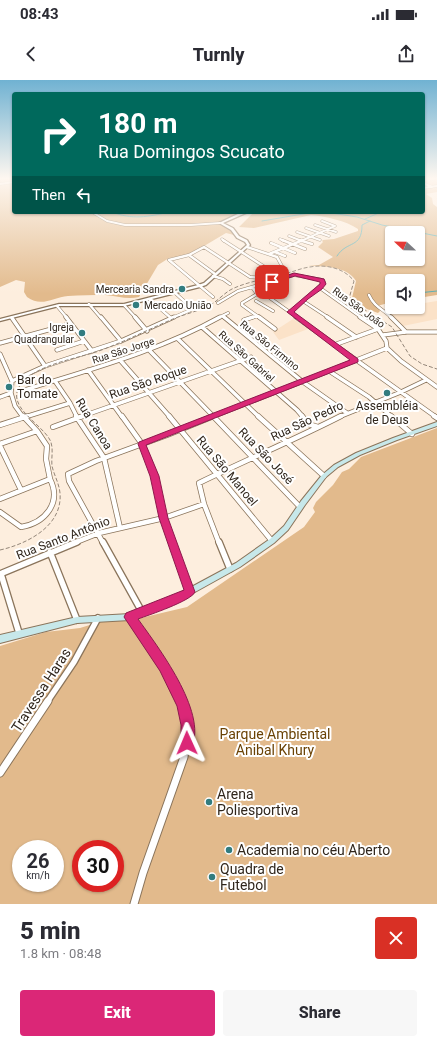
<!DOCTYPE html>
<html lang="en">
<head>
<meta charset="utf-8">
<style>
	body { margin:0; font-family:Roboto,sans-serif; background:#f7f7f7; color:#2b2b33; height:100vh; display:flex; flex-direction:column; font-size:15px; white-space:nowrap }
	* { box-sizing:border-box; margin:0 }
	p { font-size:13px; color:#7c7c81 }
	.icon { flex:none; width:22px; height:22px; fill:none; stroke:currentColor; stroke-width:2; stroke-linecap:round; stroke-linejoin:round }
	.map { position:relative; height:824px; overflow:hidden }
	.drawer { display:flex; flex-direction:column; background:#fff; flex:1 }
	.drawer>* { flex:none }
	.guide { position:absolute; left:12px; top:12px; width:413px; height:122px; border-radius:4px; box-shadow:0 1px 3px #0004; background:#00695c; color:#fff; overflow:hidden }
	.needle { width:26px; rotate:292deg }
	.buttons { position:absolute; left:385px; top:146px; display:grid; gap:8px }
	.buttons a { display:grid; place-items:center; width:40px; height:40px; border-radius:4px; background:#fff; box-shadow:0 1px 3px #0004; font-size:20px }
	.speed { position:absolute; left:12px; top:760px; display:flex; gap:8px; font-size:20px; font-weight:700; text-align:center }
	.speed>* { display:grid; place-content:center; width:52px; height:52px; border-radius:50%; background:#fff; box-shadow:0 1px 3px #0004; line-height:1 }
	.speed small { font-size:10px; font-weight:400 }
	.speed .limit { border:6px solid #d22; background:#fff; color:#111 }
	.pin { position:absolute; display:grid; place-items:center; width:34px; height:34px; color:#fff; margin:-17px; border-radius:8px; box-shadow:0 2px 6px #0006 }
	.me { position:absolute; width:44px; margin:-22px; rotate:359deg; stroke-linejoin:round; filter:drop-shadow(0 0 3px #0008) }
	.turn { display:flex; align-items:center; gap:14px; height:84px; padding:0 20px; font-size:18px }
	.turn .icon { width:52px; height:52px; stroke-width:2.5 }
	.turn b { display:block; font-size:28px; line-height:34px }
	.then { display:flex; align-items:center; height:38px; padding:0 20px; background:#0003; gap:8px; font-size:15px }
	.round { display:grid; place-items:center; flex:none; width:42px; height:42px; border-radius:4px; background:#f7f7f7 }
	.summary { display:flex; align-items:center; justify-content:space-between; height:68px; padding:0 20px }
	h1 { font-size:24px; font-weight:800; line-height:30px }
	.action { display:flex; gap:8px; margin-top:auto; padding:8px 20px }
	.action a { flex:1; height:46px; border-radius:4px; background:#db2777; color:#fff; font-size:16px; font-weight:800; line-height:46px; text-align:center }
	.action a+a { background:#f7f7f7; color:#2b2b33 }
	.status { display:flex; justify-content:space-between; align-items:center; height:28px; padding:0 20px; background:#fff; direction:ltr }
	.status svg { height:11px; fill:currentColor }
	header { display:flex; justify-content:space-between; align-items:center; height:52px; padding:0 20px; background:#fff; font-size:18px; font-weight:800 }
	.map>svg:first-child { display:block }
	.built { fill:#fbe2c8 }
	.green { fill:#e2ba8c; fill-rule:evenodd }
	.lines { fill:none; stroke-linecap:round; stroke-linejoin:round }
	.stream { stroke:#5caeb1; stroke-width:1 }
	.minor-far5-casing { stroke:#8a745b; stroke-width:3 }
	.minor-far4-casing { stroke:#8a745b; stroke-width:3.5 }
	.minor-far3-casing { stroke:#8a745b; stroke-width:5 }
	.minor-far2-casing { stroke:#8a745b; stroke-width:6 }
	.minor-far1-casing { stroke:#8a745b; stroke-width:8 }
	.minor-casing { stroke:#8a745b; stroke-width:9 }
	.tertiary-casing { stroke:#8a745b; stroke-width:2.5 }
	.secondary-casing { stroke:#8a745b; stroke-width:2 }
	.minor-far5 { stroke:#fff; stroke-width:2 }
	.minor-far4 { stroke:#fff; stroke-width:2.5 }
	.minor-far3 { stroke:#fff; stroke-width:3.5 }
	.minor-far2 { stroke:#fff; stroke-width:4.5 }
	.minor-far1 { stroke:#fff; stroke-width:5.5 }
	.minor { stroke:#fff; stroke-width:7 }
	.tertiary { fill:#fff; fill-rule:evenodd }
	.secondary { fill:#c7e8ea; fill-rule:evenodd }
	.rail { stroke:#938679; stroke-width:1; stroke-dasharray:4 2; stroke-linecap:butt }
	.route { fill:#db2777; stroke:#8e194d }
	.poi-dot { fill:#327c7f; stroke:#fff; stroke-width:1.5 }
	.labels { text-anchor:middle; stroke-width:4; stroke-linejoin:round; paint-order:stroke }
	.far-poi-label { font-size:10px; fill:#30261c; stroke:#fff; text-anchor:end }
	.far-street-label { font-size:10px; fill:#30261c; stroke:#fff }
	.poi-label { font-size:12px; fill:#30261c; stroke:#fff; text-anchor:start }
	.street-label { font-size:12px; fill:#30261c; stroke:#fff }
	.near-street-label { font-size:14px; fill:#30261c; stroke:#fff }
	.near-park-label { font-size:14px; fill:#6a4205; stroke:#fff }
	.near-poi-label { font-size:14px; fill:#30261c; stroke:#fff; text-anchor:start }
</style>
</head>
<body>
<div class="status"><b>08:43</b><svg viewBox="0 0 49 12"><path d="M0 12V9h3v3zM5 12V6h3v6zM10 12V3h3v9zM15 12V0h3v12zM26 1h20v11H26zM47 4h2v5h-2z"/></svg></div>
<header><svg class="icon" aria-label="back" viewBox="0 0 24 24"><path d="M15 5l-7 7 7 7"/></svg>Turnly<svg class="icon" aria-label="share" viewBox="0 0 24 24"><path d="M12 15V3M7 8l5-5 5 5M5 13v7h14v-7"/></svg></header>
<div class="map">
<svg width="437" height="824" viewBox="0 0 437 824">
	<rect width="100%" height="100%" fill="#fdeede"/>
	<path class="built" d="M437,221V239L403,246L386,229L418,227V224Z
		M293,239L308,249L279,260L273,252Z"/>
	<path class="green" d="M0,99H14V132H246L235,134L219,144L231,150L234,155L226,153L194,172L186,176L169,178L158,185L139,217C128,220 117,216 105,215C93,215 80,215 68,216C53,217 42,228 27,217L24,212L25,202L16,200L0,207Z
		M423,99H437V112L426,114L432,118L433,124L437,127V215L418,218V201H392V222L377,226L380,231L378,233L367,229L352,218L356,201C347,186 323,186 308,186L319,185L333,177L318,167L323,162L322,161L323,160L334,159L358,151V149C347,141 324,136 311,135L254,148L239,147L254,132H423ZM392,153H418V179H392Z
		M437,348V824H0V566L46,552L80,548L119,536H123L128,541L187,527L304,447L315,432L313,428L316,422L333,405L342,392L349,389L361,377ZM21,769H55V803H21ZM81,769H115V803H81Z"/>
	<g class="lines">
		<path class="stream" d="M112,132C132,140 148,137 169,132
			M325,132L357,137L382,145L437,156
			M365,139L381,132
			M262,141L315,132
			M337,176C347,160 362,169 362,145L370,141
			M418,213L437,211"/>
		<g class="minor-far5-casing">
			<path id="minor-far5" d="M423,100L433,99
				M423,103L432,107
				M0,104L14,102
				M423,108L437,106
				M92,132L107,141L125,145H191L220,143
				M322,141L335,146
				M315,145L336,152
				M306,148L329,156
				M297,152L320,160
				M289,156L302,161
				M222,159L224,161
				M280,159L284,161
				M301,161L335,146"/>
		</g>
		<g class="minor-far4-casing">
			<path id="minor-far4" d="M223,160L274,193L263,199
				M282,160L305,169
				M299,160L312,164
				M271,163L295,173
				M247,167L277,177L284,190L283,192
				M275,172L285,176
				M269,174L303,160
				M189,175L215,194
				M213,196L223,199L230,204
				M270,197L283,192
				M252,207L257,214L242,223V225L260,238
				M320,208L362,238
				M273,214L270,218L298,238
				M369,215C375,228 382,228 392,238
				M213,217L169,180L189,175L204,167L250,197L265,198
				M149,219L171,238
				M256,221L273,231
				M303,221L329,238
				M218,223L238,211L294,195L323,200L324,202L290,232
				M89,224L101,238
				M124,225L136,238
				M57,226L67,238
				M222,236L225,238
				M172,238L193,229L174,212
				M218,238L228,233
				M250,238L258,236"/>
		</g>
		<g class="minor-far3-casing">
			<path id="minor-far3" d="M66,237L92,271
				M101,237L121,261
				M135,237L147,251
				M224,237L303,302L347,333
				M259,237L275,249
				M296,237L436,337
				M327,237L356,257
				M360,237L378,249L386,261L387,268L401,281L437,307
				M391,237L406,252
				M12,238L45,286
				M244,240L253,237
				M202,247L297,330L303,337
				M383,255L406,252H437
				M178,259L259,337
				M0,263L70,244
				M334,265L378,249
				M57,270L84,261
				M150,271L214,337
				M0,274L12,301L11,313L15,326L23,337
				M120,280L170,337
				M88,290L122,337
				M329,291L369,317L392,337
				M12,301L45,286L121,261L174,237
				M55,301L70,323L77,337
				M25,310C91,289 159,271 220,237
				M0,317L11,313
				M25,337L70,323
				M80,337L251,277
				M212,337L387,268
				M339,337L401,312L426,300"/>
		</g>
		<g class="minor-far2-casing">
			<path id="minor-far2" d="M76,336L104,378L120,448
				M122,336L142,364L155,395L164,438L173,463
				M169,336L272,461
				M213,336L300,427
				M258,336L324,396
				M302,336L308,344L318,347
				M391,336L412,354
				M434,336L437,338
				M0,345L28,336
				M53,347L83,336
				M0,364L37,351
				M0,366L21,410
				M0,419L50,399L46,379L47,366L37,351L23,336
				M0,432L21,447C45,443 62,423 50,399
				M74,463L99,453L164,438L204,424
				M103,463L69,401L68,394L96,381L167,355L214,336
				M219,463L204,424L199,403C246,380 294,360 341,336"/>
		</g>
		<g class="minor-far1-casing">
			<path id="minor-far1" d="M103,462L142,532
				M172,462L190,512
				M219,462L230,489
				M50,472L77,540
				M0,494L77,462
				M1,494L19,553
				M130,537C147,564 173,591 181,622
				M47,622L74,582L98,538"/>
		</g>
		<g class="minor-casing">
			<path id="minor" d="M0,693L48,621
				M134,824L143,793L184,677L187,656L185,636L181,621"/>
		</g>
		<g class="tertiary-casing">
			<path id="tertiary" d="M242,132H248L223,143L233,148L239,156L247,160L250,165L206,205L200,207L124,226H59L0,241V239L59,224H124L198,205L204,203L247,165L245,162L237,158L231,150L219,143Z"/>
		</g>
		<g class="secondary-casing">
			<path id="secondary" d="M437,342V346L397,360L360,375L338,387L326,397L305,425L288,450L274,463L240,487L177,522L130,540L77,543L0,563V555L77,537L130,534L171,518L236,483L270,459L284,446L301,421L322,395L334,385L356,373L393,358Z"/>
		</g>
		<use href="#minor-far5" class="minor-far5"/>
		<use href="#minor-far4" class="minor-far4"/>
		<use href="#minor-far3" class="minor-far3"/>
		<use href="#minor-far2" class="minor-far2"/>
		<use href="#minor-far1" class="minor-far1"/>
		<use href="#minor" class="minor"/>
		<use href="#tertiary" class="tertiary"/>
		<use href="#secondary" class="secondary"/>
		<path class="rail" d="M0,470C27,464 63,446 60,413C59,403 54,395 52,386C51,378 54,368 50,360C41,343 4,326 21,304C36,285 74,279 96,272C122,263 147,250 173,239C185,234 199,231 210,225C218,221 224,213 232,209C249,201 267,199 284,194C293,192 301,188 310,187C326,184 344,188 354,201L350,215L351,221L392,247L410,276L422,284L437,289"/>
	</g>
	<linearGradient id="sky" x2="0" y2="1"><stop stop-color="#70b2d2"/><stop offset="0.46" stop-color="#fef7f0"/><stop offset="1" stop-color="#fef7f0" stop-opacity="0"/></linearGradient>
	<rect width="437" height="214" fill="url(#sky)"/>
	<path class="route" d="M294,193L324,199L326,204L322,209L308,219L294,232L358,279V282L146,365L159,396L168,438L195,512C191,521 149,535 138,539C158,567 207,631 192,667L187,669L183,667L181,663V645L177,626L160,591L124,537L126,533L184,510L159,438L150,396L138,364L139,362L350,280L287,232L320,204V202L295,196L272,203L269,202Z"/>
	<g class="poi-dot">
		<circle cx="182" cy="209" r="4"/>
		<circle cx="136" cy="225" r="4"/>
		<circle cx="82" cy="253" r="4"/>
		<circle cx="9" cy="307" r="4"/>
		<circle cx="387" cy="313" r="4"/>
		<circle cx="209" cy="722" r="4"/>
		<circle cx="229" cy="770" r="4"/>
		<circle cx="212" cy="797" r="4"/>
	</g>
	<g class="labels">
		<g class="far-poi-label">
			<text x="174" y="213">Mercearia Sandra</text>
			<text x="144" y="229" text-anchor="start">Mercado União</text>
			<text x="74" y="251">Igreja<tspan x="74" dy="12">Quadrangular</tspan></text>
		</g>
		<g class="far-street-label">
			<text transform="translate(359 227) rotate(36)" y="4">Rua São João</text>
			<text transform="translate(270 265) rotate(39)" y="4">Rua São Firmino</text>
			<text transform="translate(123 270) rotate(-18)" y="4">Rua São Jorge</text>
			<text transform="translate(247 276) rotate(42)" y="4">Rua São Gabriel</text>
		</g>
		<g class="poi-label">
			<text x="17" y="304">Bar do<tspan x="17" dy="14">Tomate</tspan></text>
			<text x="387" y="330" text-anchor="middle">Assembléia<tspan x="387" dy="14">de Deus</tspan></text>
		</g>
		<g class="street-label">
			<text transform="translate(148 302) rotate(-19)" y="4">Rua São Roque</text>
			<text transform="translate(307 341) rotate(-25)" y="4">Rua São Pedro</text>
			<text transform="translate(94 344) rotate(58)" y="4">Rua Canoa</text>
			<text transform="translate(266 376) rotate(46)" y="4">Rua São José</text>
			<text transform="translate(227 391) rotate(50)" y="4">Rua São Manoel</text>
			<text transform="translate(63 458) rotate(-21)" y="4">Rua Santo Antônio</text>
		</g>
		<g class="near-street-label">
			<text transform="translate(41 610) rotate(-57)" y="5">Travessa Haras</text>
		</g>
		<g class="near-park-label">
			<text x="275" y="659">Parque Ambiental<tspan x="275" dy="16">Anibal Khury</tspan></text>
		</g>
		<g class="near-poi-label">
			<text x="217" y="719">Arena<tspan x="217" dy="16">Poliesportiva</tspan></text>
			<text x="237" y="775">Academia no céu Aberto</text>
			<text x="220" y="794">Quadra de<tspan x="220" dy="16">Futebol</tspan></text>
		</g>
	</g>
</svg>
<div class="buttons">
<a><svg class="needle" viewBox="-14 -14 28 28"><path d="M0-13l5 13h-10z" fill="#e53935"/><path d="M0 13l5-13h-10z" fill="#7c7c81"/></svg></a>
<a><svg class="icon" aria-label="sound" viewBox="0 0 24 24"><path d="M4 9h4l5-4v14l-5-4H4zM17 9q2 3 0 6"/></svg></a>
</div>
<div class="speed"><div>26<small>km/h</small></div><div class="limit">30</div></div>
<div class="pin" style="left:272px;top:202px;background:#d93025"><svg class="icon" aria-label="arrive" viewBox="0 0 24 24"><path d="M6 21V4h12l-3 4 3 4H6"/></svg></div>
<svg class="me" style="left:187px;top:663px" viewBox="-20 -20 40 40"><path d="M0-17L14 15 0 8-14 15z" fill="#db2777" stroke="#fff" stroke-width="4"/></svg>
<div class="guide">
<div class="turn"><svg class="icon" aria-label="right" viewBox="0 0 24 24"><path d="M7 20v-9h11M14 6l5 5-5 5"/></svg><div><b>180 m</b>Rua Domingos Scucato</div></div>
<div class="then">Then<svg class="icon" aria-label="left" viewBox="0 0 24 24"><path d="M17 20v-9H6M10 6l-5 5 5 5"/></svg></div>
</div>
</div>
<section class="drawer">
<div class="summary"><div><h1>5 min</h1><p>1.8 km · 08:48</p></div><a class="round" style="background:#d93025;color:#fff"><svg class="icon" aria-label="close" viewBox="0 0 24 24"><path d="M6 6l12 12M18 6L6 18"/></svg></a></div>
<div class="action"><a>Exit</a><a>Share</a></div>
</section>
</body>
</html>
